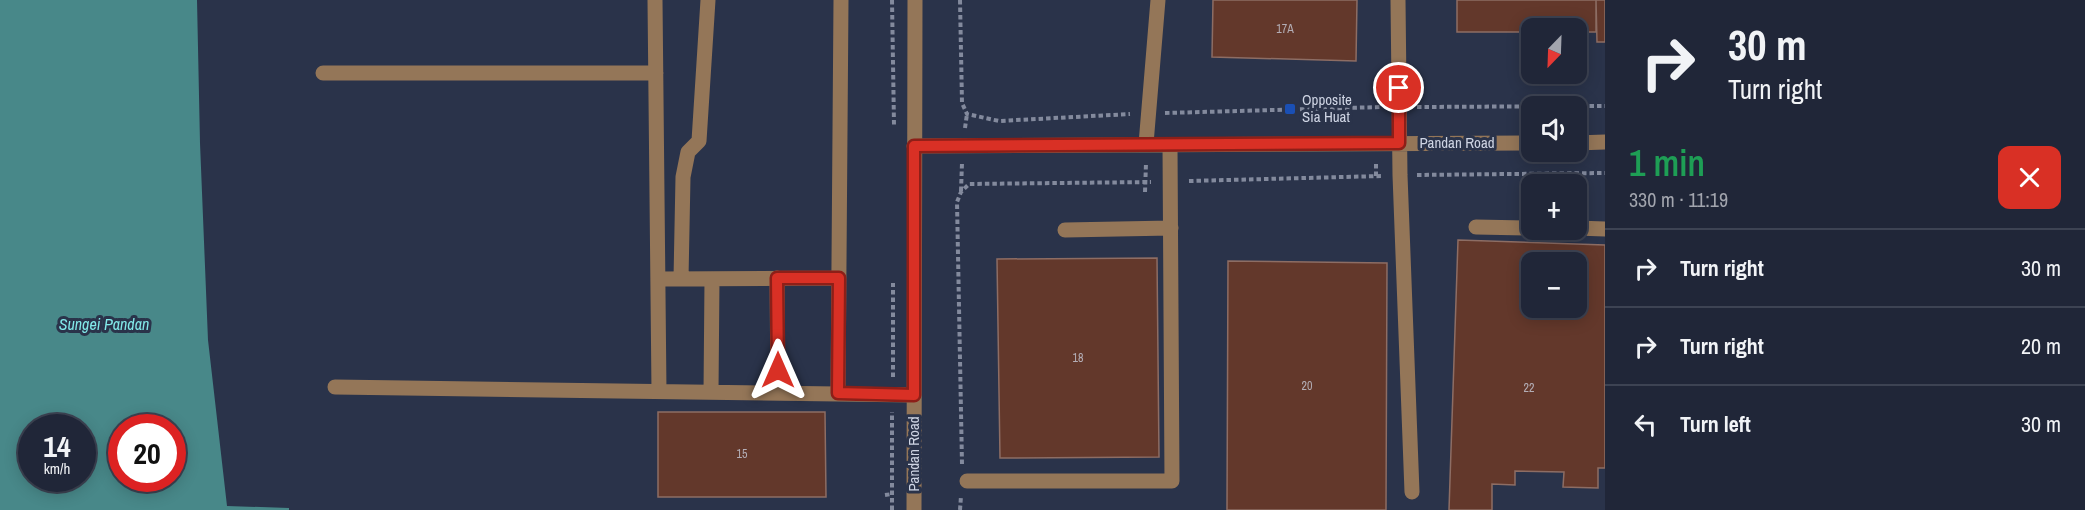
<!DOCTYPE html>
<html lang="en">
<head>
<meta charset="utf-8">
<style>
	body { margin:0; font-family:"Archivo Narrow",sans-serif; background:#282e40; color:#f1f3f6; height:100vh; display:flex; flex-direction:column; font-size:22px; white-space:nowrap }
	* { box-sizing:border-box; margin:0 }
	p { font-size:20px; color:#a2a5ae }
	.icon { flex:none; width:33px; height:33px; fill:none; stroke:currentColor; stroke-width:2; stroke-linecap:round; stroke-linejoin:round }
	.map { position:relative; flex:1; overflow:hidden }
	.panel { display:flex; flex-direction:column; background:#202638; width:480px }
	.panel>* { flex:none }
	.guide { background:#202638; color:#f1f3f6; overflow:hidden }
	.needle { width:39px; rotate:203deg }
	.tools { position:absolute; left:1521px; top:18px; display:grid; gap:12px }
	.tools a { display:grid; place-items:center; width:66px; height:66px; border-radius:12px; background:#202638; box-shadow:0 3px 15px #0003,0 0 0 2px #3d4353; font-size:30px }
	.speed { position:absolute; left:18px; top:414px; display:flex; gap:12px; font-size:30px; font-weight:700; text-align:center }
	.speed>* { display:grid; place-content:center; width:78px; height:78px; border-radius:50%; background:#202638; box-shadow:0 3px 15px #0003,0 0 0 2px #3d4353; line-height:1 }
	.speed small { font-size:15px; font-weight:400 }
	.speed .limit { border:9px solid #d22; background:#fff; color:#111 }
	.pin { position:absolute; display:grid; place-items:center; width:51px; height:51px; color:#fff; margin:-26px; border:3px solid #fff; border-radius:50%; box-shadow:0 2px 6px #0007 }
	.me { position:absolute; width:66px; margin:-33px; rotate:0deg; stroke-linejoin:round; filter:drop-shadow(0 0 4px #0008) }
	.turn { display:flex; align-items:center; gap:21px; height:126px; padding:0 24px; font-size:27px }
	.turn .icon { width:78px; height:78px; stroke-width:2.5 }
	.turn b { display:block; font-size:42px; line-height:51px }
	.round { display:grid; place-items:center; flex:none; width:63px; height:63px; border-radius:12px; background:#282e40 }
	.headline { display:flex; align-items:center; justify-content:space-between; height:102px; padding:0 24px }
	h1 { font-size:36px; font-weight:600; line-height:45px; color:#1e9e55 }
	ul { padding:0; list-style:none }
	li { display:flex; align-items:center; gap:18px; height:78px; padding:0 24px; border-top:2px solid #3d4353 }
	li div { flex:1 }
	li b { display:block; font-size:22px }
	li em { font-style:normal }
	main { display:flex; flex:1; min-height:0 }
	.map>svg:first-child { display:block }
	.water { fill:#488889; fill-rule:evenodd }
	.building { fill:#63382b; stroke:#8d6d64; stroke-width:1.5; fill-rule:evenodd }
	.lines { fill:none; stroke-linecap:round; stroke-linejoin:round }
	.path { stroke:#838a9d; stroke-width:4; stroke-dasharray:4.5 3; stroke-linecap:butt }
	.minor { stroke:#947658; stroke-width:15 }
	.route-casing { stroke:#8d1f18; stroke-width:15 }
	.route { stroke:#d93025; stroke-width:10 }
	.transit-dot { fill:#1a4fb4; stroke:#2a334a; stroke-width:2 }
	.labels { text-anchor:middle; stroke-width:6; stroke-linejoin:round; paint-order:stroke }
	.number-label { font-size:12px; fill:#b3adb5 }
	.poi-label { font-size:15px; fill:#ced4e3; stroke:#2a334a; text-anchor:start }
	.street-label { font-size:15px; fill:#ced4e3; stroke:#2a334a }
	.water-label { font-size:16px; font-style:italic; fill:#82e9e9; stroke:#2a334a }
</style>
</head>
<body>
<main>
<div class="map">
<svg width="1605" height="510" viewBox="0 0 1605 510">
	<rect width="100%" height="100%" fill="#2a334a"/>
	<path class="water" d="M0,0H197L200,143L208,340L227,506L289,508V510H0ZM32,428H82V478H32ZM122,428H172V478H122Z"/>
	<path class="building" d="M1213,0H1357L1356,61L1212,57Z
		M1457,0H1596V32H1576V28H1532V32H1457Z
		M1596,0H1605V42H1597Z
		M1458,240L1605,245V468H1598V488L1563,487L1564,472L1515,471V485L1492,484V510H1449ZM1532,262H1576V308H1532Z
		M1157,258L1159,457L1000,458L997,259Z
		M1228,261L1387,263L1386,510H1227Z
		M658,412H825L826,497H658Z"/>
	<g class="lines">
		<path class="path" d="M892,0L894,125
			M960,0L962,103L967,114L999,121L1130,114
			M1417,107L1605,106
			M1165,113L1382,107
			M965,128L967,114
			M1417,175L1605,173
			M1376,176V161
			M1189,181L1382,176
			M961,191L962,163
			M1145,192L1146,163
			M893,377V283
			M962,464L957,202L961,192L969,184L1151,182
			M885,495L892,494
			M892,510V412
			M960,510L961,496"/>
		<path class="minor" d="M655,0L659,391
			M1398,0L1400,175L1412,492
			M323,73H656
			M1576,143L1605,142
			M1146,144L1158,0
			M914,146L1532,143
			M1476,227L1532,228
			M1576,228L1605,229
			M1065,230L1171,228
			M777,278L778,392
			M658,279L839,278
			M681,279L683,177L688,152L699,141L708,0
			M335,387L914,395
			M711,392L712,279
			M838,393L841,0
			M967,481H1172L1170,145
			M914,510L915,0"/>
	</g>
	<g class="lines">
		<g class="route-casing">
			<path id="route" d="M778,370L777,278H839L838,393L914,395V146L1399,143V88"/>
		</g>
		<use href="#route" class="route"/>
	</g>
	<rect class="transit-dot" x="1284" y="103" width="12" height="12" rx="3"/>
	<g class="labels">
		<g class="number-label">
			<text x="1285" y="33">17A</text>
			<text x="1078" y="362">18</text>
			<text x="1307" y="390">20</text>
			<text x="1529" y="392">22</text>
			<text x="742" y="458">15</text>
		</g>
		<g class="poi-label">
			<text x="1302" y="105">Opposite<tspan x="1302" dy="17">Sia Huat</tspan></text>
		</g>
		<g class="street-label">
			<text x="1457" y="148">Pandan Road</text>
			<text transform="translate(914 454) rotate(-90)" y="5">Pandan Road</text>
		</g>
		<g class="water-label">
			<text x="104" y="330">Sungei Pandan</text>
		</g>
	</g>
</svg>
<div class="tools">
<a><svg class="needle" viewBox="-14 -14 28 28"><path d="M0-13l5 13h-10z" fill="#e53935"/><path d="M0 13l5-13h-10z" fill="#a2a5ae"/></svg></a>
<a><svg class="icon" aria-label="sound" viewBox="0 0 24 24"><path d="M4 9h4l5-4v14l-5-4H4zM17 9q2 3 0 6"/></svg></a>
<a>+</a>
<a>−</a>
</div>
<div class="speed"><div>14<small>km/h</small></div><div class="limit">20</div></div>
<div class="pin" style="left:1399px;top:88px;background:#d93025"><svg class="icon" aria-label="arrive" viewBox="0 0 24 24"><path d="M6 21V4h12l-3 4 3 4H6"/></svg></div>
<svg class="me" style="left:778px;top:370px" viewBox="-20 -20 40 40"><path d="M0-17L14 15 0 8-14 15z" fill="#d93025" stroke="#fff" stroke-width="4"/></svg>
</div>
<section class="panel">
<div class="guide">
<div class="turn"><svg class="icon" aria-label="right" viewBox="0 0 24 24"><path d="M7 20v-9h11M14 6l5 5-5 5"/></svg><div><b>30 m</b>Turn right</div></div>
</div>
<div class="headline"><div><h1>1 min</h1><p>330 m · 11:19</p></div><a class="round" style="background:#d93025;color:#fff"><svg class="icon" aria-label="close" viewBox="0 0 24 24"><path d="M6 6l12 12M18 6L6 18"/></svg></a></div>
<ul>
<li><svg class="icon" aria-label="right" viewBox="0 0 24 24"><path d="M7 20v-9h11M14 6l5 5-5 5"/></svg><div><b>Turn right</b></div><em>30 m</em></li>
<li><svg class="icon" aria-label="right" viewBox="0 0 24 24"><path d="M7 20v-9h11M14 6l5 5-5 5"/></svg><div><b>Turn right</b></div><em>20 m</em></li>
<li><svg class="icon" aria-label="left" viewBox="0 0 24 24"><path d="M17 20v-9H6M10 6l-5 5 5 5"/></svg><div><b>Turn left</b></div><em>30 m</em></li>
</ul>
</section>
</main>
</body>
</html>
